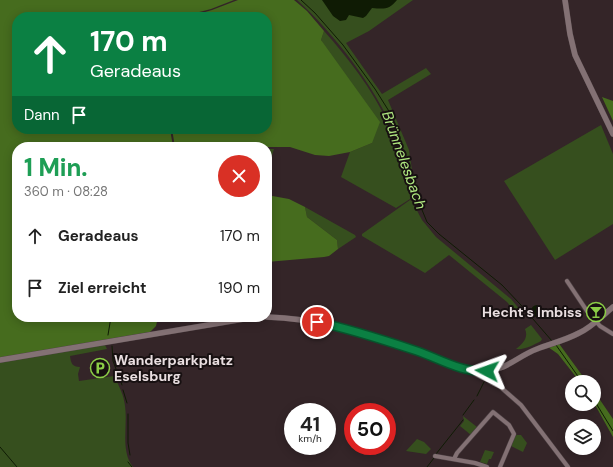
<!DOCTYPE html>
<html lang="de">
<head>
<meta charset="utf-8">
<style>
	body { margin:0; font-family:"DM Sans",sans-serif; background:#f2f2f2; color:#222; height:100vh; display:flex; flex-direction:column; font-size:15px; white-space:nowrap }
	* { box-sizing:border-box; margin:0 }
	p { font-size:13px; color:#767676 }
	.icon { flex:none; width:22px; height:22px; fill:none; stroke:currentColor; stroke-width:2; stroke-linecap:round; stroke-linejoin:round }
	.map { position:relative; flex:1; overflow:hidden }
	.panel { position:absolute; left:12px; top:142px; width:260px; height:180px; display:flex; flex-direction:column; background:#fff; border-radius:16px; box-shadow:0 2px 10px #0003 }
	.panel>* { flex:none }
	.guide { position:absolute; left:12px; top:12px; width:260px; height:122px; border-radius:16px; box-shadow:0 2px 10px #0003; background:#0b8043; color:#fff; overflow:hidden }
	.buttons { position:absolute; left:565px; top:375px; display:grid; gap:8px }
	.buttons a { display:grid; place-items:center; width:36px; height:36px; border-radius:50%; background:#fff; box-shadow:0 2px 10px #0003; font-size:20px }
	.speed { position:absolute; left:284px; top:403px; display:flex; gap:8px; font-size:20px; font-weight:700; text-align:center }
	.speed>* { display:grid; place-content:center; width:52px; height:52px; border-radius:50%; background:#fff; box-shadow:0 2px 10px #0003; line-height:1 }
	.speed small { font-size:10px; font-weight:400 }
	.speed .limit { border:6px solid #d22; background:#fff; color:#111 }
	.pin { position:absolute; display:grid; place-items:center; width:34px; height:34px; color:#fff; margin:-17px; border:2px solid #fff; border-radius:50%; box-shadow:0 1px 4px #0007 }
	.me { position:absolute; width:44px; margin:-22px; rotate:274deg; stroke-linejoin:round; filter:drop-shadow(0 0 3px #0008) }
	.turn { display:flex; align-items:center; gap:14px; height:84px; padding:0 12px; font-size:18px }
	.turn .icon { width:52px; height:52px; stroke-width:2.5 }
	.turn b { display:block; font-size:28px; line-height:34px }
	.then { display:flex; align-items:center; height:38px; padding:0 12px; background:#0003; gap:8px; font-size:15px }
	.round { display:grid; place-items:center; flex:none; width:42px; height:42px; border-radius:21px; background:#f2f2f2 }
	.summary { display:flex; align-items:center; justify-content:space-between; height:68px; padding:0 12px }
	h1 { font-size:24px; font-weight:800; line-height:30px; color:#1e9e55 }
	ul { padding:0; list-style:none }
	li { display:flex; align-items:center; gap:12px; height:52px; padding:0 12px }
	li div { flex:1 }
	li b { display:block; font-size:15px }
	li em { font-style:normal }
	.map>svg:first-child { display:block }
	.green { fill:#364f1e }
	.forest { fill:#466c1e }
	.water { fill:#0f1b04 }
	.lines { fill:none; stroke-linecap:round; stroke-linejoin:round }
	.stream { stroke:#0f1b04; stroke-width:1 }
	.minor-casing { stroke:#4c4043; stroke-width:5 }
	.secondary-casing { stroke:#4c4043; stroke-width:6 }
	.minor { stroke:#837174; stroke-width:4 }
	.secondary { stroke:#837174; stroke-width:5.5 }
	.route-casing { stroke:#07532c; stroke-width:10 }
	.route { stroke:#0b8043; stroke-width:7 }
	.labels { text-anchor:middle; stroke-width:4; stroke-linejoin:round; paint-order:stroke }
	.poi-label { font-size:14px; font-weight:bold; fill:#e9dee0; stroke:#171011; text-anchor:end }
	.water-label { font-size:15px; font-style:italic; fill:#aee67f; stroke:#171011 }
</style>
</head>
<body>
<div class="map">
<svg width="613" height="467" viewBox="0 0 613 467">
	<rect width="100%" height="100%" fill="#342528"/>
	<path class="green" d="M297,0H413L369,31L346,43L382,94L426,68L431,74L388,100L409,150L413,177L420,191L414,195L412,194C406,173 402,152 394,132C375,87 334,33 297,0Z
		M324,31C349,59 372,89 388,123C399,146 405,172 410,196V199L396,208L341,177L350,152L372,143L321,40Z
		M601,125L613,154V224L555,260L504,181Z
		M267,149H274L267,171Z
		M410,200L412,201L422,220L436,237L511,299L521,311L517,314L507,302L449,255L425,273L362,236V234Z
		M305,207L355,235L356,237L338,249L337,240L307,217Z
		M531,325L542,339L541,341C533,345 525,350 516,349C522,344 529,338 525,329Z
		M105,345L107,349L70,356C71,363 72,367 80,367L78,374L79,381L114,376C119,386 124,395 125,406C128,426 120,450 133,467H0V362Z
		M463,416L477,427L471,435L460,426L464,421Z
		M517,435H521L527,443L523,452L511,446L515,436Z
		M417,439L424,442L431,449L426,454L406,451Z
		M485,450L494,452L491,459H489L487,464L480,462Z"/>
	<path class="forest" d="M0,0H234L211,9L180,17H17V129H170L173,147H17V317H158L156,326L150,332L0,358Z
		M238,0H294L307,11L324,31L321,40L380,122L372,143L350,152L329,156L315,155L290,147H175L172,129H267V17H188L212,10Z
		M602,97L613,101V121Z
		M267,195L289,199L305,207L307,217L337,240L338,249L329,256L324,257L267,262Z
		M560,343V345L587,382H580L558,354L548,347Z
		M594,391L613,419V437L594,403Z"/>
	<path class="water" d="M322,0H397C389,10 384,9 372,8L366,16L363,18L349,15L346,20L340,21L333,16Z
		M531 311a6 6 0 1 1 12 0a6 6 0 1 1-12 0Z"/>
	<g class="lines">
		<path class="stream" d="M301,0L315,13L343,45L375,89L392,116L401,145L413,188L427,222L439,234L502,285L520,304L552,341
			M108,335L111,317
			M556,345L582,382
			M112,346L113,361L122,385
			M123,390L127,403
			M477,396L484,382
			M594,400L613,431
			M128,414V443L130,455
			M463,415L474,400
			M0,447L17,467
			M436,454L463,420
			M128,462L132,467
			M427,467L434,458"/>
		<g class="minor-casing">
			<path id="minor" d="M567,281L587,311L600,326L613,334
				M491,370L497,384L521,405L568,467
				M435,456L475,463L487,467
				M454,459L457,453L493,412L509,425L514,434L500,467"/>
		</g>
		<g class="secondary-casing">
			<path id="secondary" d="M565,0L570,34L575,55L613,134
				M267,317C316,318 363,333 409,348C434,357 460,373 487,371C508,369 518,356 537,349C550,344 566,340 579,333C592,327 602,316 613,307
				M0,360L256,317"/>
		</g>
		<use href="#minor" class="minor"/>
		<use href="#secondary" class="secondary"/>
	</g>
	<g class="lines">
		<g class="route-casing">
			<path id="route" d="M317,322C351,329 384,340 417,351C440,359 462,373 487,371"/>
		</g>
		<use href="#route" class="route"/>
	</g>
	<defs>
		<g id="bar-ring" transform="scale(1)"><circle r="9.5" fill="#171011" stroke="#8bce46" stroke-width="1.5"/><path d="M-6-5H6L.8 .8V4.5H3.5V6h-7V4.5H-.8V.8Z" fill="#8bce46"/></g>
		<g id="parking-ring" transform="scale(1)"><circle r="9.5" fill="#171011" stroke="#8bce46" stroke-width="1.5"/><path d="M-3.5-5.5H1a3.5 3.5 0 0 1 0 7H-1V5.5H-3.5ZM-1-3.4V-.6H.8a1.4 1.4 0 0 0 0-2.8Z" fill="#8bce46"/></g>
	</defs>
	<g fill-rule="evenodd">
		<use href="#bar-ring" x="596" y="312"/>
		<use href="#parking-ring" x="100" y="368"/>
	</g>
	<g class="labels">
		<g class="poi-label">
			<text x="582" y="317">Hecht's Imbiss</text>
			<text x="114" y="365" text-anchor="start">Wanderparkplatz<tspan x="114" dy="16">Eselsburg</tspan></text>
		</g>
		<g class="water-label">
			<text transform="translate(404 160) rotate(70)" y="5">Brünnelesbach</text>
		</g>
	</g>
</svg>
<div class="buttons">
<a><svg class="icon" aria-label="search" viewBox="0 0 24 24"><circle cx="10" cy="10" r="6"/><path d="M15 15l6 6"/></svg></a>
<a><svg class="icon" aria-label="layers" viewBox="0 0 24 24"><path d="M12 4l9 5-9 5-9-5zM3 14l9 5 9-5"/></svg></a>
</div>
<div class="speed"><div>41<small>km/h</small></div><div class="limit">50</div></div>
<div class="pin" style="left:317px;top:322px;background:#d93025"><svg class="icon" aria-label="arrive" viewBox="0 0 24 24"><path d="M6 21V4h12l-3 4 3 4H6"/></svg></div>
<svg class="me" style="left:487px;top:371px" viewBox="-20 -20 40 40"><path d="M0-17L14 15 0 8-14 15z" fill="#0b8043" stroke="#fff" stroke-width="4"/></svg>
<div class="guide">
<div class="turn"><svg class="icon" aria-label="ahead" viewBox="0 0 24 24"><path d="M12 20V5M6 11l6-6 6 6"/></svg><div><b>170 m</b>Geradeaus</div></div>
<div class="then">Dann<svg class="icon" aria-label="arrive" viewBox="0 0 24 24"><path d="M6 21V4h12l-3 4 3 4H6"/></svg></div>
</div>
<section class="panel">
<div class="summary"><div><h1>1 Min.</h1><p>360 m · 08:28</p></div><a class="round" style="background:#d93025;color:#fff"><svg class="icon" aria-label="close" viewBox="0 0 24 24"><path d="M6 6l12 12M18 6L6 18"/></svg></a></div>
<ul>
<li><svg class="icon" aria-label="ahead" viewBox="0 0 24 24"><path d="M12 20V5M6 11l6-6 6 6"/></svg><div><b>Geradeaus</b></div><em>170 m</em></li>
<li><svg class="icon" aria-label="arrive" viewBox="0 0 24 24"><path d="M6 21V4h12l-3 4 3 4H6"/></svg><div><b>Ziel erreicht</b></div><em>190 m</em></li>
</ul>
</section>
</div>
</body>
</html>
